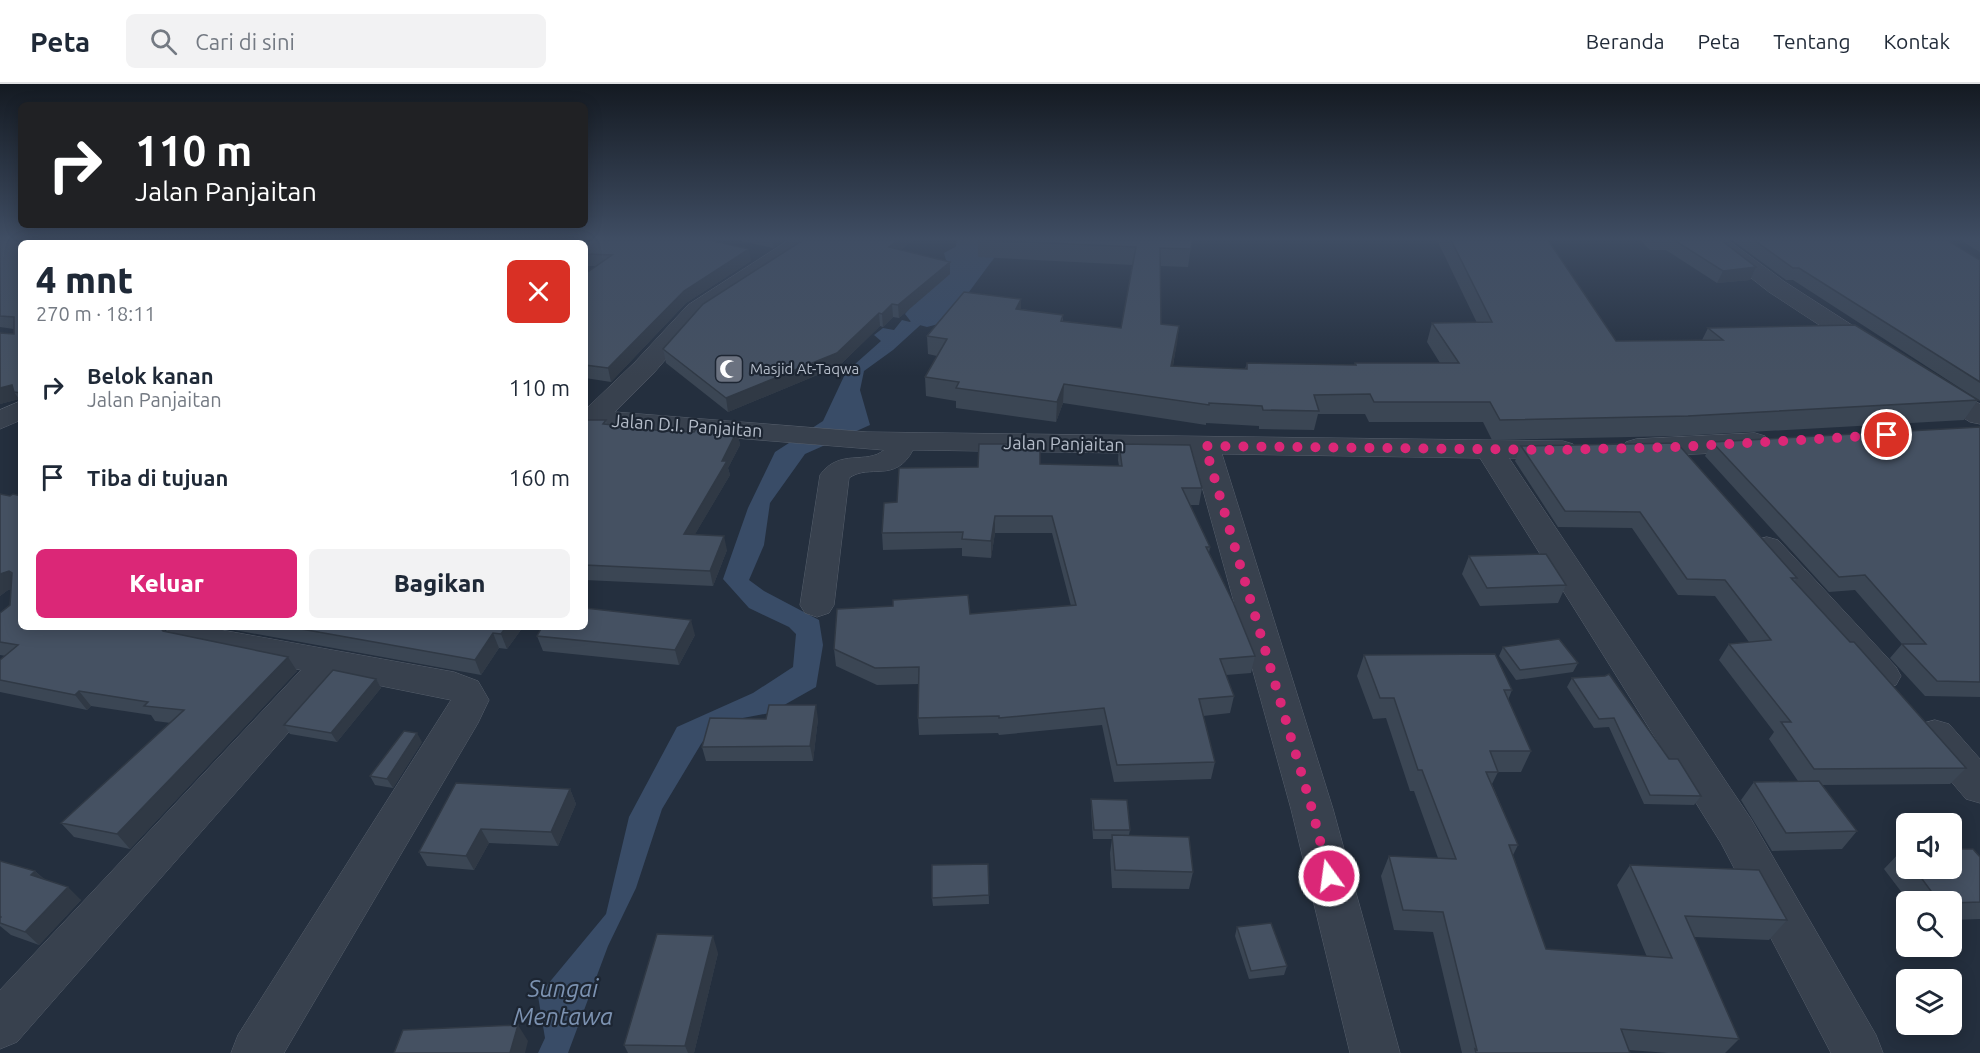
<!DOCTYPE html>
<html lang="id">
<head>
<meta charset="utf-8">
<style>
	body { margin:0; font-family:Ubuntu,sans-serif; background:#f2f2f3; color:#1f2937; height:100vh; display:flex; flex-direction:column; font-size:22px; white-space:nowrap }
	* { box-sizing:border-box; margin:0 }
	p { font-size:20px; color:#747a83 }
	.icon { flex:none; width:33px; height:33px; fill:none; stroke:currentColor; stroke-width:2; stroke-linecap:round; stroke-linejoin:round }
	.map { position:relative; flex:1; overflow:hidden }
	.side { position:absolute; left:18px; top:156px; width:570px; height:390px; display:flex; flex-direction:column; background:#fff; border-radius:9px; box-shadow:0 3px 15px #0003 }
	.side>* { flex:none }
	.banner { position:absolute; left:18px; top:18px; width:570px; height:126px; border-radius:9px; box-shadow:0 3px 15px #0003; background:#202124; color:#fff; overflow:hidden }
	.buttons { position:absolute; left:1896px; top:729px; display:grid; gap:12px }
	.buttons a { display:grid; place-items:center; width:66px; height:66px; border-radius:9px; background:#fff; box-shadow:0 3px 15px #0003; font-size:30px }
	.pin { position:absolute; display:grid; place-items:center; width:51px; height:51px; color:#fff; margin:-26px; border:3px solid #fff; border-radius:50%; box-shadow:0 2px 6px #0007 }
	.me { position:absolute; width:66px; margin:-33px; rotate:346deg; stroke-linejoin:round; filter:drop-shadow(0 0 4px #0008) }
	.turn { display:flex; align-items:center; gap:21px; height:126px; padding:0 18px; font-size:27px }
	.turn .icon { width:78px; height:78px; stroke-width:2.5 }
	.turn b { display:block; font-size:42px; line-height:51px }
	.round { display:grid; place-items:center; flex:none; width:63px; height:63px; border-radius:9px; background:#f2f2f3 }
	.summary { display:flex; align-items:center; justify-content:space-between; height:102px; padding:0 18px }
	h1 { font-size:36px; font-weight:800; line-height:45px }
	.button { display:flex; gap:12px; margin-top:auto; padding:12px 18px }
	.button a { flex:1; height:69px; border-radius:9px; background:#db2777; color:#fff; font-size:24px; font-weight:800; line-height:69px; text-align:center }
	.button a+a { background:#f2f2f3; color:#1f2937 }
	ul { padding:0; list-style:none }
	li { display:flex; align-items:center; gap:18px; height:90px; padding:0 18px }
	li div { flex:1 }
	li b { display:block; font-size:22px }
	li em { font-style:normal }
	header { display:flex; align-items:center; gap:36px; box-sizing:border-box; height:84px; padding:0 30px; background:#fff; border-bottom:2px solid #e0e1e3 }
	header strong { font-size:28px }
	nav { display:flex; gap:33px; margin-inline-start:auto; font-size:21px }
	.search { width:420px; height:54px; background:#f2f2f3; display:flex; align-items:center; gap:15px; box-sizing:border-box; padding:0 21px; border-radius:9px; color:#747a83; font-size:22px }
	.map>svg:first-child { display:block }
	.water { fill:#394c67 }
	.lines { fill:none; stroke-linecap:round; stroke-linejoin:round }
	.river { fill:#394c67; fill-rule:evenodd }
	.minor-casing { stroke:#565f6c; stroke-width:1 }
	.minor { fill:#38414e; fill-rule:evenodd }
	.wall { fill:#3b4654 }
	.shaded-wall { fill:#303945 }
	.building { fill:#455162; stroke:#303945; stroke-width:1.5 }
	.route { stroke:#db2777; stroke-width:10; stroke-dasharray:0 18 }
	.labels { text-anchor:middle; stroke-width:4.5; stroke-linejoin:round; paint-order:stroke }
	.far-poi-label { font-size:15px; fill:#b4bcc9; stroke:#1d2633; text-anchor:start }
	.street-label { font-size:18px; fill:#b4bcc9; stroke:#1d2633 }
	.near-water-label { font-size:24px; font-style:italic; fill:#7c92b1; stroke:#1d2633 }
</style>
</head>
<body>
<header>
<strong>Peta</strong>
<div class="search"><svg class="icon" aria-label="search" viewBox="0 0 24 24"><circle cx="10" cy="10" r="6"/><path d="M15 15l6 6"/></svg>Cari di sini</div>
<nav><a>Beranda</a><a>Peta</a><a>Tentang</a><a>Kontak</a></nav>
</header>
<div class="map">
<svg width="1980" height="969" viewBox="0 0 1980 969">
	<rect width="100%" height="100%" fill="#242f3e"/>
	<path class="water" d="M957,162L992,168L989,175L993,176C971,195 956,191 953,225L927,235L893,266L864,287L860,306L870,341L805,370L770,419L764,461L749,496L764,507L819,536L823,561L816,603L770,629L727,637L711,646L701,660L662,725L636,804L608,862L568,969H538L545,954L538,912L606,830L629,733L677,643L753,609L793,583L796,550L789,543L749,524L723,495L748,424L775,368L823,337L846,288L881,257L874,251L883,244L894,246L902,236L910,238L924,224L919,222L951,197L956,185L946,176L944,169Z"/>
	<g class="lines">
		<path class="river" d="M957,156H997L994,174L952,231L942,239L927,243L912,239L905,230L954,172Z"/>
		<g class="minor-casing">
			<path id="minor" d="M789,156H815L812,161L704,231L653,290L615,328L867,348L1563,357L1573,360L1577,366L1573,372L1563,375L1509,374L1751,735L1876,951L1883,969H1831L1721,759L1480,374L1222,370L1333,725L1400,969H1350L1291,725L1193,370L913,366C895,400 870,379 849,394L834,521L829,529L817,533L805,529L800,521L820,391C839,364 867,381 884,366L585,342V326L635,278L688,221Z
				M1703,156H1728L1785,198L1883,261L1887,266L1883,271L1874,274L1865,271L1769,208Z
				M1933,295L1942,297L1980,320V340L1970,338L1924,309L1920,303L1924,297Z
				M21,317V336L0,345V326Z
				M1755,349L1765,352L1769,358L1765,364L1755,367L1636,373L1626,370L1622,364L1626,358L1636,355Z
				M1767,453L1778,456L1896,583L1901,592L1896,601L1883,605L1870,601L1756,470L1751,463L1756,456Z
				M167,543H205L454,588L478,597L489,616L478,639L284,969H231L238,951L451,616L337,593L17,958L0,965V906L301,586L174,560L168,551Z
				M1935,636L1949,640L1980,675V719L1966,715L1921,662L1916,651L1921,640Z"/>
		</g>
		<use href="#minor" class="minor"/>
	</g>
	<path class="wall" d="M0,156H709L751,177L686,219L611,298L585,294V190L596,182H585V159H21V318L19,315L0,320L14,250V245L0,243Z
		M737,156H785L773,164Z
		M803,156H913L901,166L950,190L899,234L893,233L883,243L880,242L839,282L728,328L666,279L663,265Z
		M978,156H1192L1188,183L1160,182L1161,240L1179,242L1173,282L1245,285L1247,279L1354,281L1355,279H1440L1427,258L1432,239H1477L1437,156H1548L1616,257L1702,256L1708,244L1978,316L1964,336L1678,352L1492,356L1483,338H1369L1365,330H1318L1314,346L1259,345V342L1206,339V341L1063,319L1056,338L956,324V317L926,312L925,293L937,272L928,270L927,252L1021,225L1063,231V237L1121,244L1133,181L978,173Z
		M1640,156H1721L1756,183L1750,196L1717,199L1666,166H1650Z
		M1732,156H1947L1980,176V317L1793,196H1786Z
		M1960,156H1980V168Z
		M585,336H606L607,340L664,347L694,348L737,347L740,361L728,384L730,391L695,450L727,466L713,502L585,496Z
		M1980,343V613L1925,612L1890,574L1902,560L1855,506L1829,508L1705,372L1712,358Z
		M1119,360L1202,404L1199,421H1190L1210,463L1209,469L1255,572L1251,589L1226,591L1234,612L1230,629L1203,632L1215,678L1211,695L1114,698L1102,641L999,651L998,649L919,651L918,634L919,600L877,601L836,582L834,565L970,530L1071,522L1052,449H995L991,474L962,472V464L883,466L882,449L897,418L978,383L1040,380L1119,382L1118,376Z
		M1521,362L1797,494L1794,498L1966,684L1950,700L1822,701L1857,747L1842,765L1772,767L1741,716L1754,698L1798,697L1769,655L1774,648L1719,576L1729,560L1749,558L1715,512L1678,511L1632,444L1558,443L1515,377Z
		M0,410L166,548L297,587L130,765L74,753L61,739L171,639L155,637L151,631L91,622L87,626L0,608V576L6,572L0,571V529L10,521L11,505L8,506L0,512Z
		M1469,472L1566,501L1558,519L1480,522L1462,490Z
		M218,543H523L507,565L499,564L481,591Z
		M695,551L679,581L543,567L537,552Z
		M1503,563L1578,579L1573,588L1516,596L1499,572Z
		M1364,571L1512,606L1508,616L1531,667L1521,688H1498L1492,700L1518,761L1513,771L1546,865L1647,873L1617,801L1630,781L1787,836L1769,856L1694,853L1739,955L1725,969H1668L1629,966L1630,969H1462L1433,848L1394,846L1381,792L1389,772L1438,774L1414,707H1410L1386,634L1373,635L1357,592Z
		M1572,594L1669,675L1701,712L1694,721L1644,720L1609,643L1594,644L1567,603Z
		M376,595L381,604L337,658L290,650L284,641Z
		M818,635L813,677H706L702,663Z
		M422,658L393,704L375,701L370,692Z
		M570,705L576,720L558,762L489,759L474,786L427,782L419,768Z
		M1091,715L1130,746L1129,751L1193,788L1189,805L1112,804L1110,769L1112,755H1093L1091,724Z
		M1901,767H1906V784H1952L1980,773V835L1952,836V818H1909L1884,785Z
		M0,777L35,787L43,794L81,816L39,861L11,851L0,842Z
		M988,780L989,820L933,822L932,814Z
		M1237,843L1287,882L1284,891L1249,895L1235,852Z
		M718,869L694,969H628L624,961Z"/>
	<path class="shaded-wall" d="M357,156H369L370,159H353Z
		M772,156H785L773,164Z
		M898,156H913L890,175L889,163Z
		M749,165L751,177L686,219L611,298L608,284L684,207Z
		M950,178V190L899,234L898,221Z
		M1756,183L1750,196L1717,199L1723,187Z
		M1021,215V233L1016,225Z
		M892,220L893,233L883,243L882,230Z
		M879,229L880,242L839,282L728,328L726,314Z
		M1179,242L1177,260L1169,301L1171,282Z
		M1064,300L1063,319L1056,338L1057,318Z
		M12,301L14,308L19,315L0,320V304Z
		M737,347L740,361L728,384L730,391L687,464L684,450Z
		M995,432V449L991,474V457Z
		M724,452L727,466L713,502L710,487Z
		M9,487L20,502L8,506L0,512V490Z
		M691,536L695,551L679,581L675,566Z
		M160,543H165L166,552Z
		M506,543H523L507,565L501,550Z
		M493,549L499,564L481,591L475,576Z
		M288,573L297,587L130,765L117,750Z
		M376,595L381,604L337,658L331,649Z
		M79,607L91,622L87,626L75,611Z
		M816,621L818,635L813,677L810,662Z
		M417,649L422,658L393,704L387,695Z
		M570,705L576,720L558,762L551,748Z
		M481,745L489,759L474,786L466,772Z
		M35,787L49,800L31,791Z
		M68,803L81,816L39,861L25,848Z
		M713,852L718,869L694,969H688L685,962Z
		M518,941L528,957L525,969H510Z"/>
	<path class="building" d="M0,156H357L353,159H21V309L14,308L12,301L0,304V249L14,250V233L0,232Z
		M439,156H709L749,165L684,207L608,284L585,281V190L612,171L585,170V159H452L454,157Z
		M803,156H898L889,163L950,178L898,221L892,220L882,230L879,229L837,269L726,314L663,265L703,220Z
		M982,156H1192L1191,165L1160,164L1161,240L1179,242L1171,282L1247,285V279L1356,281L1355,279H1459L1432,239L1492,238L1451,156H1548L1616,257L1723,256L1708,244L1855,241L1978,316L1688,332L1500,336L1490,318H1374L1370,310L1314,311L1319,327L1263,326L1262,322L1209,319V321L1064,300L1057,318L956,304L959,298L925,293L947,255L927,252L964,208L1021,215L1016,225L1063,231L1061,237L1121,244L1136,163Z
		M1674,156H1721L1756,183L1723,187Z
		M1754,156H1947L1980,176V298L1799,184H1793Z
		M585,336H606L603,340L664,347L694,348L697,344L737,347L722,377H727L684,450L724,452L710,487L585,481Z
		M1980,343V598L1937,597L1902,560H1926L1865,491L1839,493L1712,358Z
		M1677,359L1797,494H1791L1850,558H1854L1966,684L1814,685L1781,638H1791L1729,560L1771,556L1725,496L1687,495L1640,428L1565,427L1521,362Z
		M979,360H1040V380L1122,382L1119,360L1190,361L1202,404H1182L1210,463H1206L1233,518L1255,572L1220,575L1234,612L1199,615L1215,678L1117,681L1104,624L999,634V632L918,634L919,583L875,584L834,565L837,525L893,522V516L968,511L970,530L1076,521L1052,432H995L991,457L962,455L963,448L882,449L884,419L897,418L899,384L978,383Z
		M0,410L10,412L13,410L21,412V543H160L163,547L288,573L117,750L61,739L184,626L144,622L148,618L79,607L75,611L0,596V576L18,561L0,558V529L10,521L12,489L9,487L0,490Z
		M1546,470L1566,501L1487,504L1469,472Z
		M585,524L691,536L675,566L537,552L542,543H585Z
		M290,543H506L501,550L493,549L475,576Z
		M1559,555L1578,579L1520,586L1503,563Z
		M1495,570L1512,606H1504L1531,667H1490L1498,688H1486L1518,761H1509L1546,865L1672,874L1630,781L1759,786L1787,836L1685,832L1739,955L1621,945L1630,969H1476L1475,965L1477,966L1443,828L1403,826L1389,772L1456,775L1422,686H1418L1394,614H1380L1364,571Z
		M333,586L376,595L331,649L284,641Z
		M1609,590L1669,675H1678L1701,712L1650,711L1614,634L1599,635L1572,594L1605,592Z
		M769,621H816L810,662L702,663L710,634L766,635Z
		M404,647L417,649L387,695L370,692Z
		M1819,697L1857,747L1786,749L1754,698Z
		M456,699L570,705L551,748L481,745L466,772L419,768Z
		M1091,715L1127,716L1130,746H1094Z
		M1112,751L1189,753L1193,788L1115,786Z
		M1952,765H1973L1980,773V818L1952,819V818H1939L1914,784H1952Z
		M1901,767H1906V775Z
		M0,777L35,787L31,791L68,803L25,848L0,839V834L1,833L0,832Z
		M988,780L989,811L932,814V781Z
		M1271,839L1287,882L1251,887L1237,843Z
		M657,850L713,852L685,962L624,961Z
		M518,941L510,969H394L403,946Z"/>
	<linearGradient id="sky" x2="0" y2="1"><stop stop-color="#141a22"/><stop offset="0.53" stop-color="#3f4d63"/><stop offset="1" stop-color="#3f4d63" stop-opacity="0"/></linearGradient>
	<rect width="1980" height="292" fill="url(#sky)"/>
	<g class="lines">
		<path class="route" d="M1329,792L1312,725L1205,362L1555,366L1678,363L1887,351"/>
	</g>
	<defs>
		<g id="mosque-square" transform="scale(1.5)"><rect x="-9" y="-9" width="18" height="18" rx="4" fill="#6b7280" stroke="#1d2633"/><path d="M3.5-4.9A6 6 0 1 0 3.5 4.9A5 5 0 1 1 3.5-4.9Z" fill="#fff"/></g>
	</defs>
	<g fill-rule="evenodd">
		<use href="#mosque-square" x="729" y="285"/>
	</g>
	<g class="labels">
		<g class="far-poi-label">
			<text x="750" y="290">Masjid At-Taqwa</text>
		</g>
		<g class="street-label">
			<text transform="translate(687 342) rotate(4)" y="6">Jalan D.I. Panjaitan</text>
			<text transform="translate(1064 360) rotate(1)" y="6">Jalan Panjaitan</text>
		</g>
		<g class="near-water-label">
			<text x="563" y="913">Sungai<tspan x="563" dy="28">Mentawa</tspan></text>
		</g>
	</g>
</svg>
<div class="buttons">
<a><svg class="icon" aria-label="sound" viewBox="0 0 24 24"><path d="M4 9h4l5-4v14l-5-4H4zM17 9q2 3 0 6"/></svg></a>
<a><svg class="icon" aria-label="search" viewBox="0 0 24 24"><circle cx="10" cy="10" r="6"/><path d="M15 15l6 6"/></svg></a>
<a><svg class="icon" aria-label="layers" viewBox="0 0 24 24"><path d="M12 4l9 5-9 5-9-5zM3 14l9 5 9-5"/></svg></a>
</div>
<div class="pin" style="left:1887px;top:351px;background:#d93025"><svg class="icon" aria-label="arrive" viewBox="0 0 24 24"><path d="M6 21V4h12l-3 4 3 4H6"/></svg></div>
<svg class="me" style="left:1329px;top:792px" viewBox="-20 -20 40 40"><circle r="17" fill="#db2777" stroke="#fff" stroke-width="3"/><path d="M0-11L8 9 0 5-8 9z" fill="#fff"/></svg>
<div class="banner">
<div class="turn"><svg class="icon" aria-label="right" viewBox="0 0 24 24"><path d="M7 20v-9h11M14 6l5 5-5 5"/></svg><div><b>110 m</b>Jalan Panjaitan</div></div>
</div>
<section class="side">
<div class="summary"><div><h1>4 mnt</h1><p>270 m · 18:11</p></div><a class="round" style="background:#d93025;color:#fff"><svg class="icon" aria-label="close" viewBox="0 0 24 24"><path d="M6 6l12 12M18 6L6 18"/></svg></a></div>
<ul>
<li><svg class="icon" aria-label="right" viewBox="0 0 24 24"><path d="M7 20v-9h11M14 6l5 5-5 5"/></svg><div><b>Belok kanan</b><p>Jalan Panjaitan</p></div><em>110 m</em></li>
<li><svg class="icon" aria-label="arrive" viewBox="0 0 24 24"><path d="M6 21V4h12l-3 4 3 4H6"/></svg><div><b>Tiba di tujuan</b></div><em>160 m</em></li>
</ul>
<div class="button"><a>Keluar</a><a>Bagikan</a></div>
</section>
</div>
</body>
</html>
